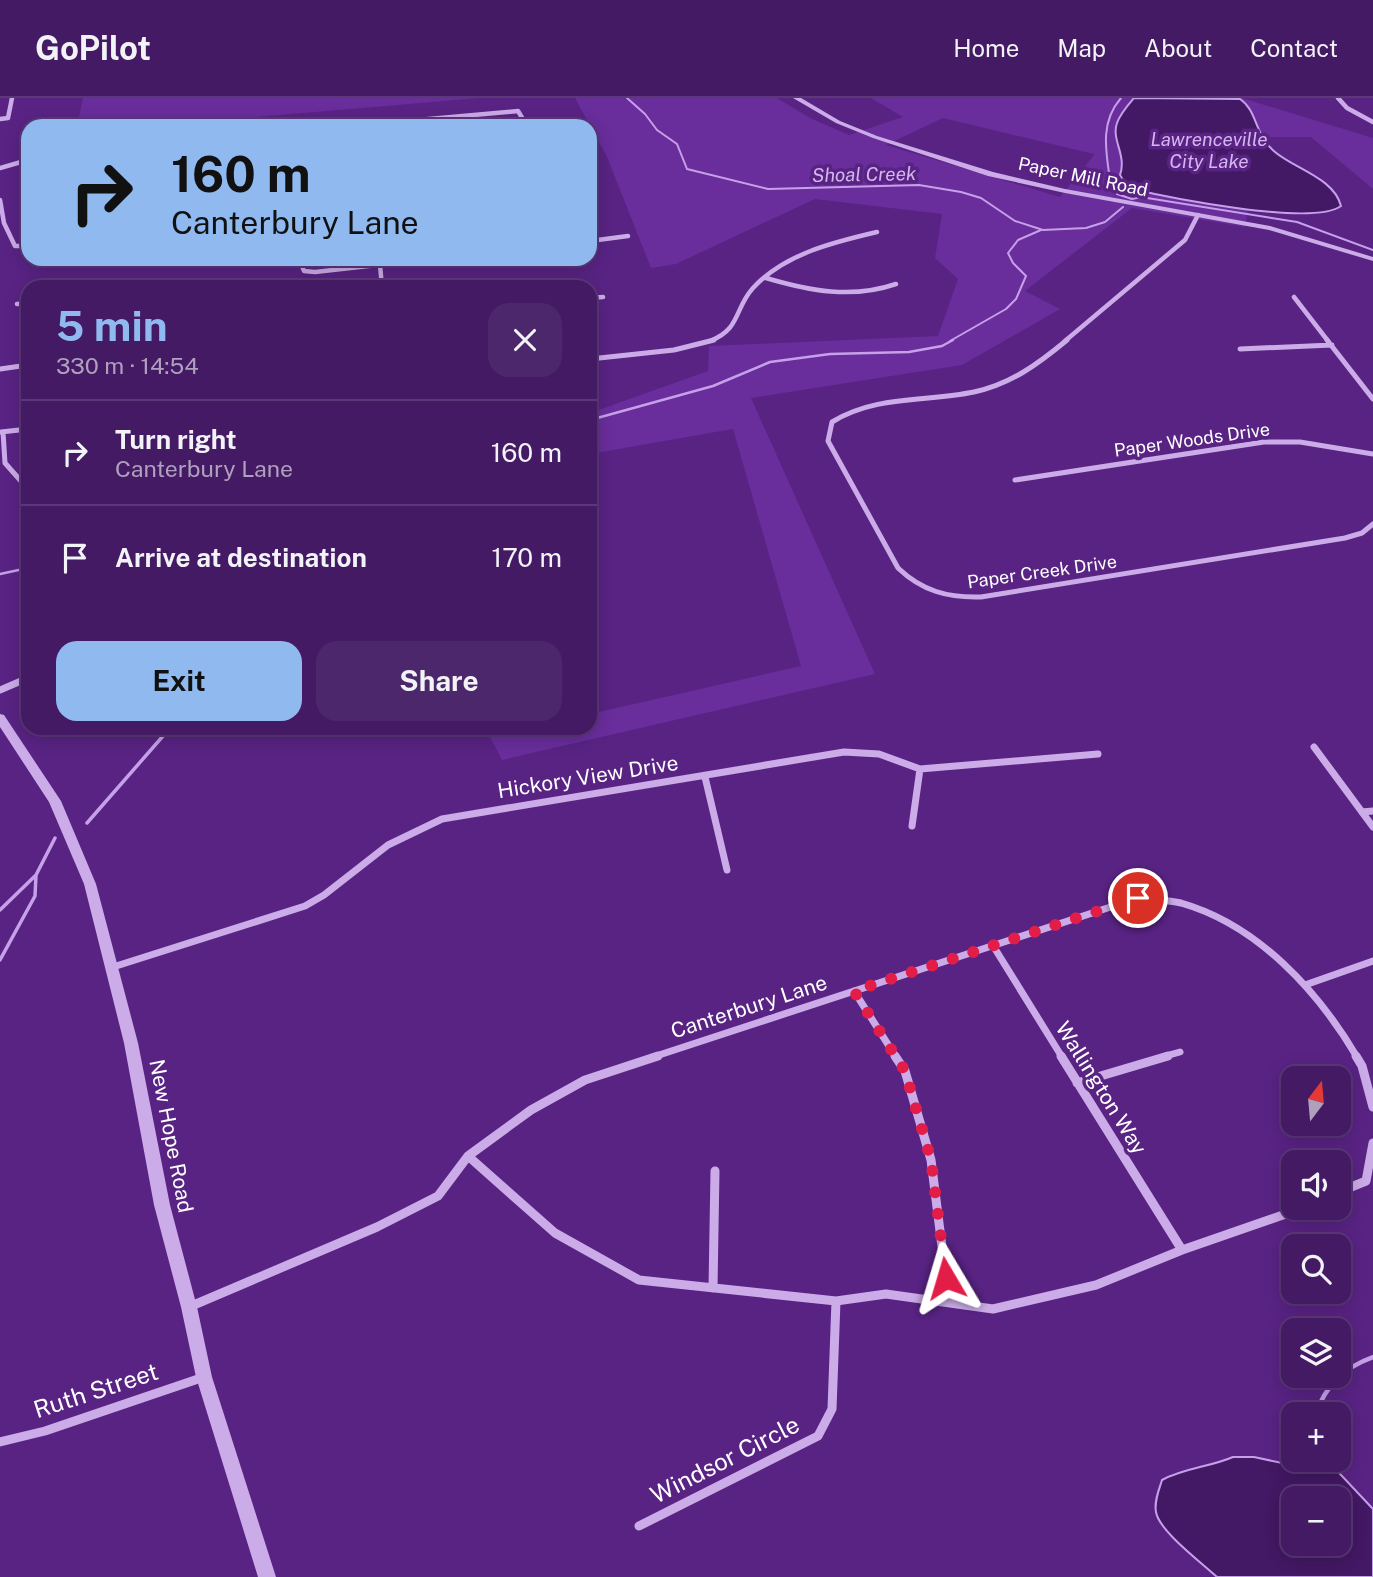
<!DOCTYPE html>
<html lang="en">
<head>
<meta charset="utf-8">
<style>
	body { margin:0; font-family:"Public Sans",sans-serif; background:#4d276c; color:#f1f3f6; height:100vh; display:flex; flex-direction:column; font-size:26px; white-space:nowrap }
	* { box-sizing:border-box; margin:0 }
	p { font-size:23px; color:#afa1be }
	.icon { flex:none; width:38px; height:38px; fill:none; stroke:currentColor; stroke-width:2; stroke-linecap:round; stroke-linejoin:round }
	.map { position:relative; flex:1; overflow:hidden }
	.panel { position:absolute; left:21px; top:182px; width:576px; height:455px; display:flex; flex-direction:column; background:#431a63; border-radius:21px; box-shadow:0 4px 18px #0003,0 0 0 2px #5b3878 }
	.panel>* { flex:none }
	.hud { position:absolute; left:21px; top:21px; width:576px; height:147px; border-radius:21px; box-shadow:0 4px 18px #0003,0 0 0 2px #5b3878; background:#90b9f0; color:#111; overflow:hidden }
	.needle { width:46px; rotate:16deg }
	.fabs { position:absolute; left:1281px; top:968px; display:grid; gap:14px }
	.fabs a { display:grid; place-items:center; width:70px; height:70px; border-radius:14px; background:#431a63; box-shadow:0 4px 18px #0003,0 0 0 2px #5b3878; font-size:35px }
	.pin { position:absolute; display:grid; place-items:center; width:60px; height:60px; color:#fff; margin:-30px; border:4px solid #fff; border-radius:50%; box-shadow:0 2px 7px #0007 }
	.me { position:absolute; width:77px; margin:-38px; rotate:353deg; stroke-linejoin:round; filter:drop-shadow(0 0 5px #0008) }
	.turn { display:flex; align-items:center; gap:24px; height:147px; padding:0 35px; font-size:32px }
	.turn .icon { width:91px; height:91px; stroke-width:2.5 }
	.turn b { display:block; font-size:49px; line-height:60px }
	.round { display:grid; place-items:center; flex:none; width:74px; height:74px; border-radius:21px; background:#4d276c }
	.overview { display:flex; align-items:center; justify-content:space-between; height:119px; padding:0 35px }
	h1 { font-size:42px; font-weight:700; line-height:52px; color:#90b9f0 }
	.button { display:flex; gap:14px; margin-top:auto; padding:14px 35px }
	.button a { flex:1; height:80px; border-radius:21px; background:#90b9f0; color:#111; font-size:28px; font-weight:700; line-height:80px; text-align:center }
	.button a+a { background:#4d276c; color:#f1f3f6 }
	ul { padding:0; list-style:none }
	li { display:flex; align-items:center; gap:21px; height:105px; padding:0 35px; border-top:2px solid #5b3878 }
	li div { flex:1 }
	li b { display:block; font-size:26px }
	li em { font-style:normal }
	header { display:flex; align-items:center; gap:42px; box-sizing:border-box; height:98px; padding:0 35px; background:#431a63; border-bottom:2px solid #5b3878 }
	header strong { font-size:33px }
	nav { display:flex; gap:38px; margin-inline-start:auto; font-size:24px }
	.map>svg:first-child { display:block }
	.green { fill:#692d9c; fill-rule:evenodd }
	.water { fill:#431864; stroke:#c6a0e9; stroke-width:2; fill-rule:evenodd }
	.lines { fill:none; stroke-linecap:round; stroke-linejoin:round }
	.stream-far3 { stroke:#c6a0e9; stroke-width:2 }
	.stream-far2 { stroke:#c6a0e9; stroke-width:2.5 }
	.stream-far1 { stroke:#c6a0e9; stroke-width:3.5 }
	.stream { stroke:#c6a0e9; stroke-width:4.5 }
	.minor-far3 { stroke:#ccace8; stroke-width:4.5 }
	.minor-far2 { stroke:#ccace8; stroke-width:5 }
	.minor-far1 { stroke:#ccace8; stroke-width:7 }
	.minor { stroke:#ccace8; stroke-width:9 }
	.tertiary { fill:#ccace8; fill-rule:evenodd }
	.route { stroke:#e11d48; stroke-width:12; stroke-dasharray:0 21.6 }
	.labels { text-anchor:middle; stroke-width:7; stroke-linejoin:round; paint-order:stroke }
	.far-street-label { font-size:18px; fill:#fff; stroke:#592384 }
	.far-water-label { font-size:19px; font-style:italic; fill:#d5b7f0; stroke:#592384 }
	.street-label { font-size:21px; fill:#fff; stroke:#592384 }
	.near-street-label { font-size:24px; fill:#fff; stroke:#592384 }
</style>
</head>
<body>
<header>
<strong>GoPilot</strong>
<nav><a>Home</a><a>Map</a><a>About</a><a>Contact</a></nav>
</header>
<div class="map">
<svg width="1373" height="1479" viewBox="0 0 1373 1479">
	<rect width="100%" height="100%" fill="#592384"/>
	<path class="green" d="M83,0H479L150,28H77Z
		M575,0H777L810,20L849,37L903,19L871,0H1242L1373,40V91L1311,39H1190L1248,110L1245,129L1132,110L1025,193L1060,211L962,267L751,300L875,576L502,662L490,639L530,630H590V616L801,568L733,331L590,356V315L708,273L709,248L938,238L958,181L935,160L942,116L815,101L676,166L651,170L607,59ZM943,20L1094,56V57L1060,99L886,47Z"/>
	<path class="water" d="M1134,0L1240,1C1258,13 1254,37 1275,54C1295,71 1334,80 1341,108C1312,129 1166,99 1128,90L1120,77C1127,57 1111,42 1117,25C1120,16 1128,7 1134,0Z
		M1233,1359H1254L1282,1365L1293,1361L1327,1362L1373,1411V1479H1217C1202,1465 1159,1433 1156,1414C1154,1403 1159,1392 1162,1382C1184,1370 1210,1369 1233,1359ZM1293,1400H1339V1446H1293Z"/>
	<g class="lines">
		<path class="stream-far3" d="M627,0L645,16L657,32L677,46L687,71L768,91L919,87L961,94L981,100L1015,123L1043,132L1086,130L1105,124L1123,109
			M1111,89C1107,58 1098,26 1121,0
			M1117,96L1132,101L1141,99L1297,124L1373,152
			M950,243L1006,211L1016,201L1026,178L1013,165L1008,155L1018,142L1041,132"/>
		<path class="stream-far2" d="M590,322L713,288L770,264L830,256L909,254L942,248L953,242
			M0,476L28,470"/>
		<path class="stream-far1" d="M87,725L170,630
			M0,812L36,777L55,740
			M0,862L35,798L36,777"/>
		<path class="stream" d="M1316,1316C1325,1287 1345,1269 1373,1259"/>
		<path class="minor-far3" d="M1338,0L1347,10L1373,24
			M0,21L8,20L12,0
			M350,28L518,13L527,28
			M0,70L28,62
			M0,102L4,125L15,148H28
			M590,143L628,138
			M299,161L304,173L315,174L431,161
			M380,167L382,189
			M766,180C810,193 852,201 896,186
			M1294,199L1328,243
			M590,200L603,199
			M17,206L28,205
			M710,243C741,231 734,211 753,190C784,156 834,144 877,134
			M1065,243L1185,142L1198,117"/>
		<path class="minor-far2" d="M1067,242C1038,266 1011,286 974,294C925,304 876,297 832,324L828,343L898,470C922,493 948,500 981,499L1345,440L1362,435L1373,426
			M1327,242L1373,301
			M1240,251L1332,247
			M590,261L674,252L714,242
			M0,271L28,267
			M1,334L28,331
			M3,334L5,365L28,391
			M1015,382L1264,344H1300L1373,356"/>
		<path class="minor-far1" d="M0,592L28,580
			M1314,649L1373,729
			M705,679L727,772
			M1362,714L1373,713
			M912,728L920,671
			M992,846L1062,959
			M113,869L305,808L324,797L388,747L442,721L844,654L879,656L920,671L1098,656
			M1305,887L1373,863
			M854,893L896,959
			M653,959L1138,800C1152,802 1168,802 1181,805C1258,827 1318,893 1357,959
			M1162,959L1180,954"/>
		<path class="minor" d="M895,958L905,973L931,1062L949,1204
			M1061,958L1182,1152
			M1356,958L1362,968L1373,1009
			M1077,985L1168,958
			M468,1058L555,1135L639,1182L836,1203L886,1196L993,1211L1096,1187L1182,1152L1303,1110
			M1339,1094L1366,1083L1373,1045
			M713,1190L715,1073
			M189,1209L377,1129L438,1098L468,1058L531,1012L585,982L658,958
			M0,1344L45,1333L204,1279
			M639,1428L818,1338L832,1311L836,1203"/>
		<path class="tertiary" d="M793,0H801L840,23L877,38L993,74L1065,91L1270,128L1373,159V163L1269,132L1065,95L988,78L873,40L836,25Z
			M0,616L4,617L61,703L96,786L138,945L170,1107L197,1209L212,1279L276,1479H258L196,1279L181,1209L154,1107L124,945L84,786L49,704L0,629Z"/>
	</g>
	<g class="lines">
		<path class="route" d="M946,1180L931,1062L905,973L854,893L1138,800"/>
	</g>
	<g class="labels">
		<g class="far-street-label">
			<text transform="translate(1083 79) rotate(12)" y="6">Paper Mill Road</text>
			<text transform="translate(1192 342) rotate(-8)" y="6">Paper Woods Drive</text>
			<text transform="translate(1042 474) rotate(-8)" y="6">Paper Creek Drive</text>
		</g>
		<g class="far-water-label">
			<text x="1209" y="48">Lawrenceville<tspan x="1209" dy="22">City Lake</tspan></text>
			<text transform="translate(864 76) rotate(-1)" y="7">Shoal Creek</text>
		</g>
		<g class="street-label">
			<text transform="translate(588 679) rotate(-9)" y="7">Hickory View Drive</text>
			<text transform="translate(749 909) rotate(-18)" y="7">Canterbury Lane</text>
			<text transform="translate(1101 990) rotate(58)" y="7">Wallington Way</text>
			<text transform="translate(171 1038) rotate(79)" y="7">New Hope Road</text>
		</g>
		<g class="near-street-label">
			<text transform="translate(96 1293) rotate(-18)" y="8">Ruth Street</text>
			<text transform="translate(725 1362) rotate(-27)" y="8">Windsor Circle</text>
		</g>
	</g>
</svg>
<div class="fabs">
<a><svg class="needle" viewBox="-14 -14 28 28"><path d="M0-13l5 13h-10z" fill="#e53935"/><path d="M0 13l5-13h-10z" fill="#afa1be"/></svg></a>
<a><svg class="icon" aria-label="sound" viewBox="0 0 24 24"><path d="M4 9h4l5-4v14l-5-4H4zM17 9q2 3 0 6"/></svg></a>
<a><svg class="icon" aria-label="search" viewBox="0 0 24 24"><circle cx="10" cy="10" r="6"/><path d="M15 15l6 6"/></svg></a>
<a><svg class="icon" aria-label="layers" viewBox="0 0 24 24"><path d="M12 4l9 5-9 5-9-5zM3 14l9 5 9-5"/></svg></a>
<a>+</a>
<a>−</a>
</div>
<div class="pin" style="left:1138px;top:800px;background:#d93025"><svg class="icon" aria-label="arrive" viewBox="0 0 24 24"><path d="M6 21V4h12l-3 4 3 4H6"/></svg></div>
<svg class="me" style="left:946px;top:1180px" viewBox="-20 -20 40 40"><path d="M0-17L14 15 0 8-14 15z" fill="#e11d48" stroke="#fff" stroke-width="4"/></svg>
<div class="hud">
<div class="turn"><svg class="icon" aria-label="right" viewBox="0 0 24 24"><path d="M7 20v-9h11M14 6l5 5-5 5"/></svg><div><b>160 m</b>Canterbury Lane</div></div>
</div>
<section class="panel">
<div class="overview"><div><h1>5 min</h1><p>330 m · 14:54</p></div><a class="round"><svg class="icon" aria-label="close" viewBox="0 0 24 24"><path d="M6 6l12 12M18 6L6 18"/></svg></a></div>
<ul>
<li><svg class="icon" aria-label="right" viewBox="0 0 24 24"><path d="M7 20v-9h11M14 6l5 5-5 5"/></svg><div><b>Turn right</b><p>Canterbury Lane</p></div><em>160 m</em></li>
<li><svg class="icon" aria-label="arrive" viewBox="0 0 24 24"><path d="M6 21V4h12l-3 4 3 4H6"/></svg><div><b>Arrive at destination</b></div><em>170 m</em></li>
</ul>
<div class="button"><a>Exit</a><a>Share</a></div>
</section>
</div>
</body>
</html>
